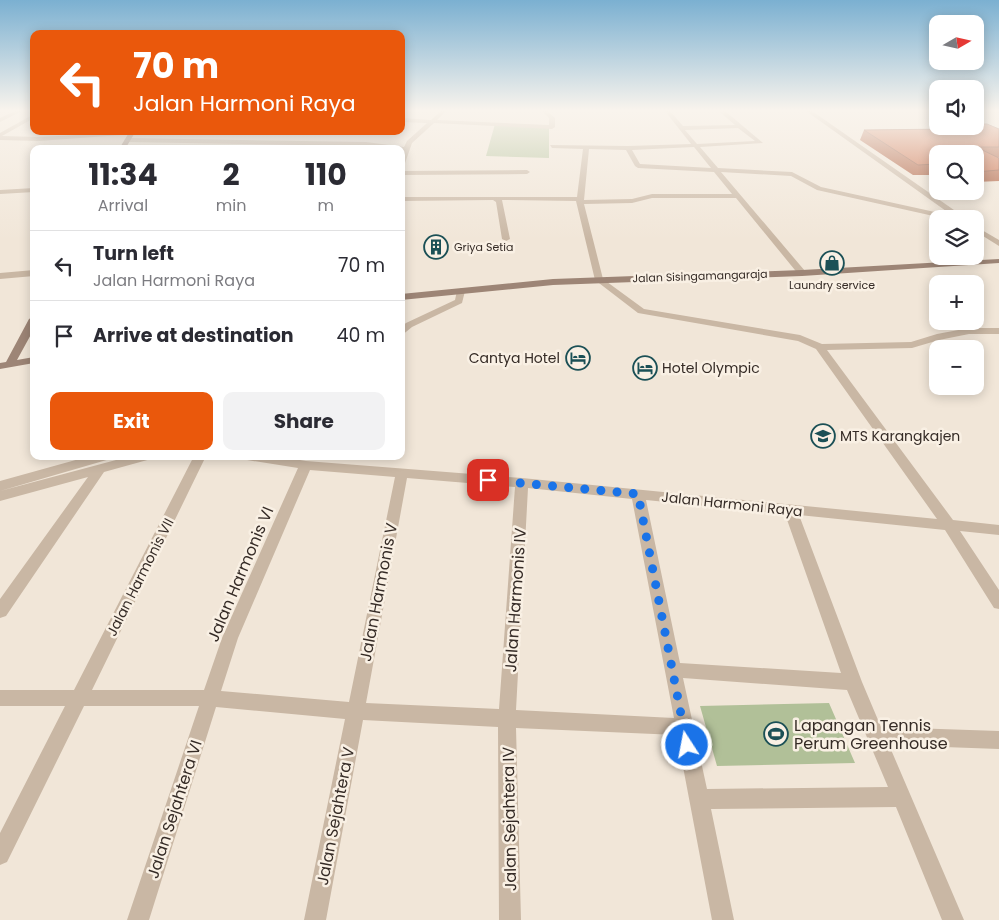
<!DOCTYPE html>
<html lang="en">
<head>
<meta charset="utf-8">
<style>
	body { margin:0; font-family:Poppins,sans-serif; background:#f2f2f3; color:#2b2b33; height:100vh; display:flex; flex-direction:column; font-size:19px; white-space:nowrap }
	* { box-sizing:border-box; margin:0 }
	p { font-size:16px; color:#7c7c81 }
	.icon { flex:none; width:28px; height:28px; fill:none; stroke:currentColor; stroke-width:2; stroke-linecap:round; stroke-linejoin:round }
	.map { position:relative; flex:1; overflow:hidden }
	.drawer { position:absolute; left:30px; top:145px; width:375px; height:315px; display:flex; flex-direction:column; background:#fff; border-radius:10px; box-shadow:0 2px 12px #0003 }
	.drawer>* { flex:none }
	.hud { position:absolute; left:30px; top:30px; width:375px; height:105px; border-radius:10px; box-shadow:0 2px 12px #0003; background:#ea580c; color:#fff; overflow:hidden }
	.needle { width:32px; rotate:81deg }
	.tools { position:absolute; left:929px; top:15px; display:grid; gap:10px }
	.tools a { display:grid; place-items:center; width:55px; height:55px; border-radius:10px; background:#fff; box-shadow:0 2px 12px #0003; font-size:25px }
	.pin { position:absolute; display:grid; place-items:center; width:42px; height:42px; color:#fff; margin:-21px; border-radius:10px; box-shadow:0 2px 8px #0006 }
	.me { position:absolute; width:55px; margin:-28px; rotate:349deg; stroke-linejoin:round; filter:drop-shadow(0 0 4px #0008) }
	.turn { display:flex; align-items:center; gap:18px; height:105px; padding:0 20px; font-size:22px }
	.turn .icon { width:65px; height:65px; stroke-width:2.5 }
	.turn b { display:block; font-size:35px; line-height:42px }
	.eta { display:flex; justify-content:space-evenly; align-items:center; height:85px; text-align:center }
	.eta b { font-size:30px; font-weight:700; line-height:35px }
	.cta { display:flex; gap:10px; margin-top:auto; padding:10px 20px }
	.cta a { flex:1; height:58px; border-radius:10px; background:#ea580c; color:#fff; font-size:20px; font-weight:700; line-height:58px; text-align:center }
	.cta a+a { background:#f2f2f3; color:#2b2b33 }
	ul { padding:0; list-style:none }
	li { display:flex; align-items:center; gap:15px; height:70px; padding:0 20px; border-top:1px solid #e1e1e2 }
	li div { flex:1 }
	li b { display:block; font-size:19px }
	li em { font-style:normal }
	.map>svg:first-child { display:block }
	.green { fill:#b1c098 }
	.lines { fill:none; stroke-linecap:round; stroke-linejoin:round }
	.street { fill:#c9b7a4; fill-rule:evenodd }
	.secondary { fill:#9d8576; fill-rule:evenodd }
	.wall { fill:#ac5837 }
	.building { fill:#c86640; stroke:#8c472d }
	.route { stroke:#1a73e8; stroke-width:9; stroke-dasharray:0 16.2 }
	.labels { text-anchor:middle; stroke-width:5; stroke-linejoin:round; paint-order:stroke }
	.far-poi-label { font-size:11px; fill:#352b26; stroke:#f9f0e4; text-anchor:start }
	.far-street-label { font-size:11px; fill:#352b26; stroke:#f9f0e4 }
	.poi-label { font-size:14px; fill:#352b26; stroke:#f9f0e4; text-anchor:start }
	.street-label { font-size:14px; fill:#352b26; stroke:#f9f0e4 }
	.near-street-label { font-size:16px; fill:#352b26; stroke:#f9f0e4 }
	.near-poi-label { font-size:16px; fill:#352b26; stroke:#f9f0e4; text-anchor:start }
</style>
</head>
<body>
<div class="map">
<svg width="999" height="920" viewBox="0 0 999 920">
	<rect width="100%" height="100%" fill="#f1e6d8"/>
	<path class="green" d="M495,124L549,127V158L486,156Z
		M829,703L855,763L717,766L700,706Z"/>
	<g class="lines">
		<path class="street" d="M15,111H22L0,122V118Z
			M441,111H446L437,120L549,125V118L542,111H547L555,118V127L552,129L434,123L412,143L404,166L401,168L403,150L401,149L366,146L127,142L124,140L127,138L366,142L404,147L407,141L427,123L401,122V118L431,120Z
			M665,111H670L683,126L735,125L720,112L725,111L763,143L700,147L718,168L792,172L821,187L953,216L806,111H812L964,217L947,219L817,190L791,176L721,172L805,271L806,273L802,276L799,275L736,198H652L632,203L584,204L603,279L644,309L800,335L822,344L911,342L937,334L969,328H999V334H969L939,340L912,348L827,350L953,520L999,525V535L960,531L999,590V609L994,608L945,530L799,515L862,682L881,727L999,731V749L889,745L964,920H942L896,807L711,809L734,920H712L677,735L516,728L521,920H499L498,727L363,720L326,920H304L345,719L216,707L149,920H127L199,706H84L7,862L0,865V833L65,706H0V690H74L194,456H206L92,690H204L222,638L298,468L247,460L241,456H276L306,461L522,478L937,519L816,349L798,341L638,313L595,280L576,201L502,200L510,239L506,241L502,239L496,202L493,200L401,201V197H577L583,149L552,148L550,145L628,146L691,144ZM738,128L755,141L697,144L685,130ZM694,147L711,168L640,164L632,150ZM589,149L626,150L635,166L638,168L714,172L732,194H652L632,199L584,200ZM310,470L395,477L349,702L221,691L238,638ZM407,478L515,487L499,709L366,703ZM528,488L632,499L674,718L516,710ZM646,500L785,514L841,673L680,663ZM683,678L847,690L888,787L707,789Z
			M34,114V118L2,136L39,137L132,132L135,134L39,141L0,140V133Z
			M401,171L527,170L530,172L527,174L401,175Z
			M34,188V192L0,194V190Z
			M975,226L999,240V246L975,231Z
			M34,270V276L0,279V273Z
			M461,288L465,291L462,303L412,327L401,336V327L406,323L455,300L457,291Z
			M90,456H112L110,459L0,491V481Z
			M131,456H153L151,459L104,472L6,616L0,618V599L88,477L0,501V491Z"/>
		<path class="secondary" d="M130,131H136L125,149H119Z
			M999,259V263L802,276L553,285L401,300V294L553,279L802,270Z
			M34,316V329L17,360L34,357V363L0,369V363L6,362L29,319Z"/>
	</g>
	<path class="wall" d="M939,126H975L999,129V157H996L999,158V181L975,182V154H938V179L931,175H913L860,140L864,130L938,129Z"/>
	<path class="building" d="M975,124H987L999,129V147H976L999,158V170L975,172V154H938V165L936,164L918,165L864,130L950,129L945,126H975Z"/>
	<linearGradient id="sky" x2="0" y2="1"><stop stop-color="#7bb0d1"/><stop offset="0.46" stop-color="#f9f4ed"/><stop offset="1" stop-color="#f9f4ed" stop-opacity="0"/></linearGradient>
	<rect width="999" height="240" fill="url(#sky)"/>
	<g class="lines">
		<path class="route" d="M488,480L638,494L687,745"/>
	</g>
	<defs>
		<g id="building-ring" transform="scale(1.25)"><circle r="9.5" fill="#f9f0e4" stroke="#1b5056" stroke-width="1.5"/><path d="M-4-6H4V6H1V3H-1V6H-4ZM-2.5-4.3h1.7v1.8h-1.7ZM.8-4.3h1.7v1.8H.8ZM-2.5-1h1.7V.8h-1.7ZM.8-1h1.7V.8H.8Z" fill="#1b5056"/></g>
		<g id="shop-ring" transform="scale(1.25)"><circle r="9.5" fill="#f9f0e4" stroke="#1b5056" stroke-width="1.5"/><path d="M-5-2.5h2.3a2.7 3.5 0 0 1 5.4 0H5L5.5 6h-11ZM-1.5-2.5h3a1.5 2.3 0 0 0-3 0Z" fill="#1b5056"/></g>
		<g id="hotel-ring" transform="scale(1.25)"><circle r="9.5" fill="#f9f0e4" stroke="#1b5056" stroke-width="1.5"/><path d="M-6-4.5h1.5V1H6V5H4.5V3h-9V5H-6ZM-4 0a1.8 1.8 0 1 1 3.6 0ZM.5 0V-2.5h3Q6-2.5 6 0Z" fill="#1b5056"/></g>
		<g id="school-ring" transform="scale(1.25)"><circle r="9.5" fill="#f9f0e4" stroke="#1b5056" stroke-width="1.5"/><path d="M0-5L7-2L0 1L-7-2ZM-4 1L0 2.5L4 1V4Q0 6-4 4Z" fill="#1b5056"/></g>
		<g id="stadium-ring" transform="scale(1.25)"><circle r="9.5" fill="#f9f0e4" stroke="#1b5056" stroke-width="1.5"/><path d="M0-5a6.5 5 0 1 0 0 10a6.5 5 0 1 0 0-10ZM-3.5-1.8h7v3.6h-7Z" fill="#1b5056"/></g>
	</defs>
	<g fill-rule="evenodd">
		<use href="#building-ring" x="436" y="247"/>
		<use href="#shop-ring" x="832" y="263"/>
		<use href="#hotel-ring" x="578" y="358"/>
		<use href="#hotel-ring" x="645" y="368"/>
		<use href="#school-ring" x="823" y="436"/>
		<use href="#stadium-ring" x="776" y="734"/>
	</g>
	<g class="labels">
		<g class="far-poi-label">
			<text x="454" y="251">Griya Setia</text>
			<text x="832" y="289" text-anchor="middle">Laundry service</text>
		</g>
		<g class="far-street-label">
			<text transform="translate(700 276) rotate(-2)" y="4">Jalan Sisingamangaraja</text>
		</g>
		<g class="poi-label">
			<text x="560" y="363" text-anchor="end">Cantya Hotel</text>
			<text x="662" y="373">Hotel Olympic</text>
			<text x="840" y="441">MTS Karangkajen</text>
		</g>
		<g class="street-label">
			<text transform="translate(732 504) rotate(6)" y="5">Jalan Harmoni Raya</text>
			<text transform="translate(140 577) rotate(-63)" y="5">Jalan Harmonis VII</text>
		</g>
		<g class="near-street-label">
			<text transform="translate(240 574) rotate(-67)" y="6">Jalan Harmonis VI</text>
			<text transform="translate(378 592) rotate(-79)" y="6">Jalan Harmonis V</text>
			<text transform="translate(515 600) rotate(-86)" y="6">Jalan Harmonis IV</text>
			<text transform="translate(174 809) rotate(-72)" y="6">Jalan Sejahtera VI</text>
			<text transform="translate(335 816) rotate(-79)" y="6">Jalan Sejahtera V</text>
			<text transform="translate(509 819) rotate(-91)" y="6">Jalan Sejahtera IV</text>
		</g>
		<g class="near-poi-label">
			<text x="794" y="731">Lapangan Tennis<tspan x="794" dy="18">Perum Greenhouse</tspan></text>
		</g>
	</g>
</svg>
<div class="tools">
<a><svg class="needle" viewBox="-14 -14 28 28"><path d="M0-13l5 13h-10z" fill="#e53935"/><path d="M0 13l5-13h-10z" fill="#7c7c81"/></svg></a>
<a><svg class="icon" aria-label="sound" viewBox="0 0 24 24"><path d="M4 9h4l5-4v14l-5-4H4zM17 9q2 3 0 6"/></svg></a>
<a><svg class="icon" aria-label="search" viewBox="0 0 24 24"><circle cx="10" cy="10" r="6"/><path d="M15 15l6 6"/></svg></a>
<a><svg class="icon" aria-label="layers" viewBox="0 0 24 24"><path d="M12 4l9 5-9 5-9-5zM3 14l9 5 9-5"/></svg></a>
<a>+</a>
<a>−</a>
</div>
<div class="pin" style="left:488px;top:480px;background:#d93025"><svg class="icon" aria-label="arrive" viewBox="0 0 24 24"><path d="M6 21V4h12l-3 4 3 4H6"/></svg></div>
<svg class="me" style="left:687px;top:745px" viewBox="-20 -20 40 40"><circle r="17" fill="#1a73e8" stroke="#fff" stroke-width="3"/><path d="M0-11L8 9 0 5-8 9z" fill="#fff"/></svg>
<div class="hud">
<div class="turn"><svg class="icon" aria-label="left" viewBox="0 0 24 24"><path d="M17 20v-9H6M10 6l-5 5 5 5"/></svg><div><b>70 m</b>Jalan Harmoni Raya</div></div>
</div>
<section class="drawer">
<div class="eta">
<div><b>11:34</b><p>Arrival</p></div>
<div><b>2</b><p>min</p></div>
<div><b>110</b><p>m</p></div>
</div>
<ul>
<li><svg class="icon" aria-label="left" viewBox="0 0 24 24"><path d="M17 20v-9H6M10 6l-5 5 5 5"/></svg><div><b>Turn left</b><p>Jalan Harmoni Raya</p></div><em>70 m</em></li>
<li><svg class="icon" aria-label="arrive" viewBox="0 0 24 24"><path d="M6 21V4h12l-3 4 3 4H6"/></svg><div><b>Arrive at destination</b></div><em>40 m</em></li>
</ul>
<div class="cta"><a>Exit</a><a>Share</a></div>
</section>
</div>
</body>
</html>
